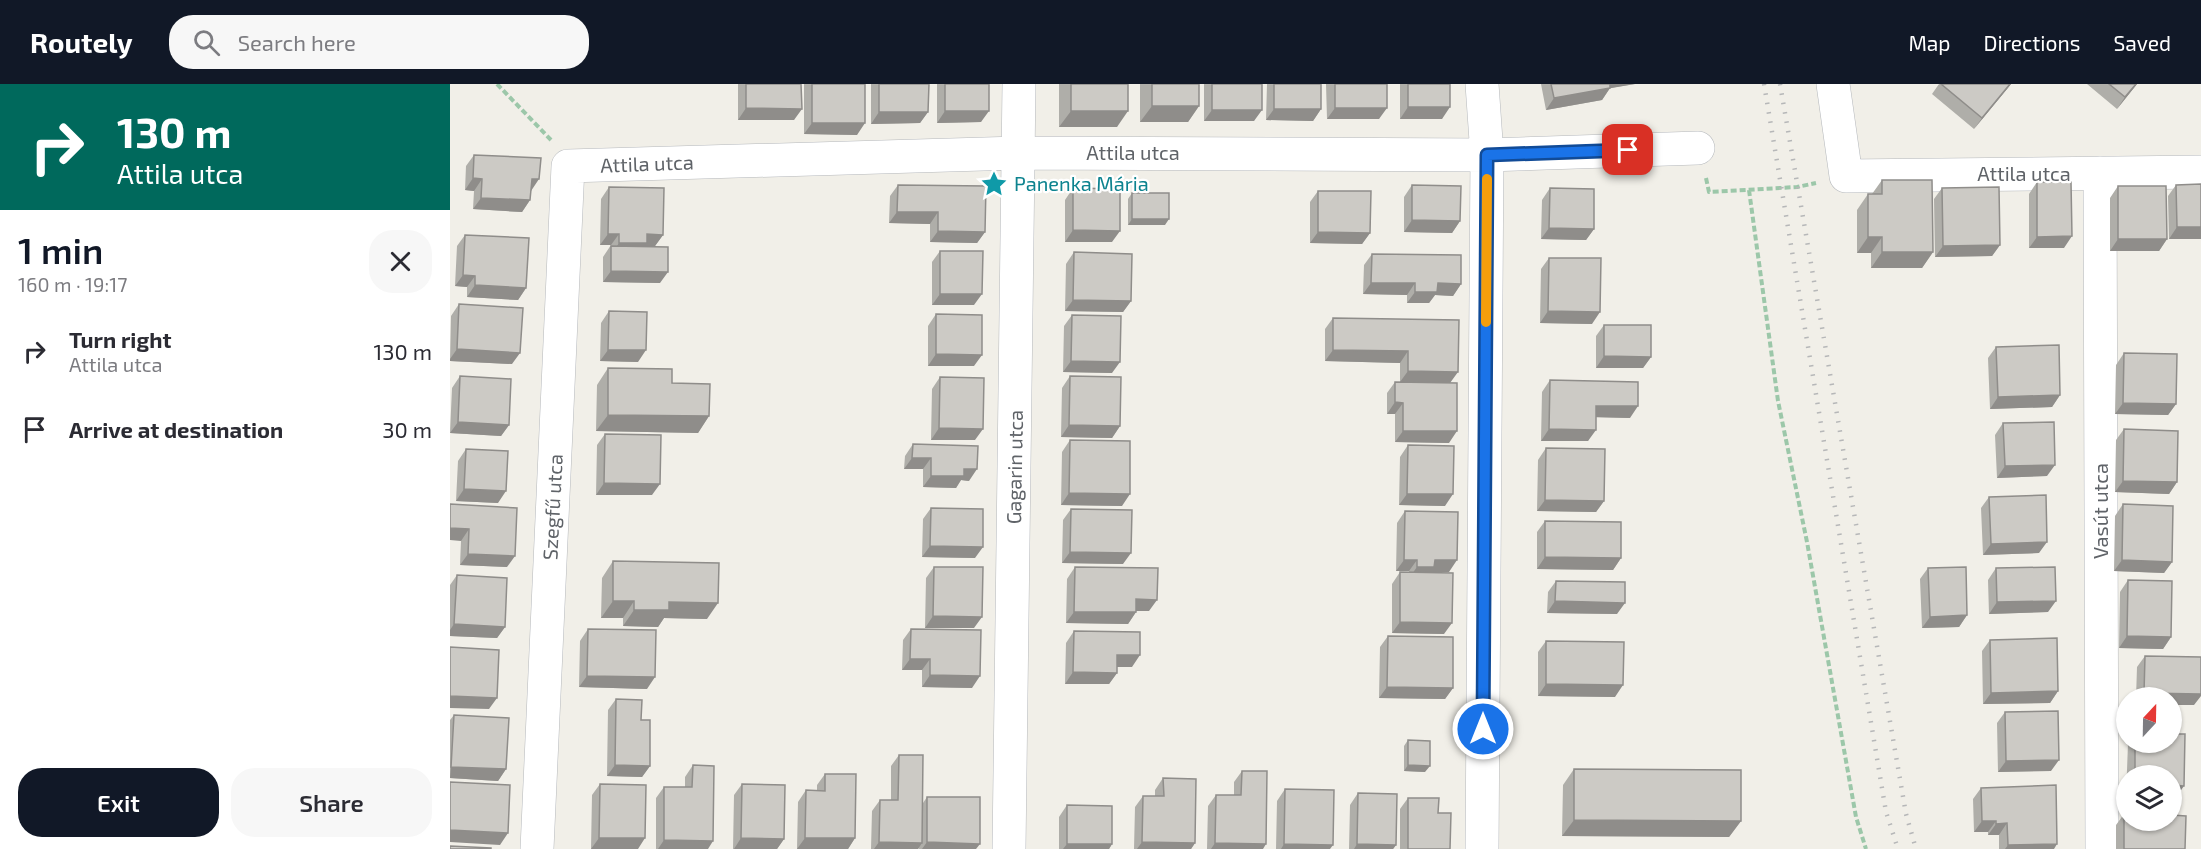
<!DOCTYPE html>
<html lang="en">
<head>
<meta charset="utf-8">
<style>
	body { margin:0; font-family:"Exo 2",sans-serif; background:#f7f7f7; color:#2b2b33; height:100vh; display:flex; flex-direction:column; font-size:22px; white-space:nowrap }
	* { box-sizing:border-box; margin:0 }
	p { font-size:20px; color:#7c7c81 }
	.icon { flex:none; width:33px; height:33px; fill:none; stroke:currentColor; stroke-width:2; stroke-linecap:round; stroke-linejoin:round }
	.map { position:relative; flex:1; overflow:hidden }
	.side { display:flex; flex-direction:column; background:#fff; width:450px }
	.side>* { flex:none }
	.banner { background:#00695c; color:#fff; overflow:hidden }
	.needle { width:39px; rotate:22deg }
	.controls { position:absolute; left:1666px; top:603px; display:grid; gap:12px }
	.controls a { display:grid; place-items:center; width:66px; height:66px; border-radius:50%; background:#fff; box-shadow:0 2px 4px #0004; font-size:30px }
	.pin { position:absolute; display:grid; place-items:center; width:51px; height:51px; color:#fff; margin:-26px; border-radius:12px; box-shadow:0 3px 9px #0006 }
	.me { position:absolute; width:66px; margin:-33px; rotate:0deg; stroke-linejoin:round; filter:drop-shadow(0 0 4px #0008) }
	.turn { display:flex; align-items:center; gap:21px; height:126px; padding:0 18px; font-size:27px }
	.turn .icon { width:78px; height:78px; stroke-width:2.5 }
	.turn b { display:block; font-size:42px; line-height:51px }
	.round { display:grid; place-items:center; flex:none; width:63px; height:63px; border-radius:24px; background:#f7f7f7 }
	.headline { display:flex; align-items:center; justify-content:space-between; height:102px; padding:0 18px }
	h1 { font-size:36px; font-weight:600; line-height:45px; color:#111827 }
	.cta { display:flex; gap:12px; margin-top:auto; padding:12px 18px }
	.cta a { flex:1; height:69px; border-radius:24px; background:#111827; color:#fff; font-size:24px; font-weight:600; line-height:69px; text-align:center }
	.cta a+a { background:#f7f7f7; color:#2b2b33 }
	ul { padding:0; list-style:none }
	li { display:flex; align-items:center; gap:18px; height:78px; padding:0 18px }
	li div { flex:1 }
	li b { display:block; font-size:22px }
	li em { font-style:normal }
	header { display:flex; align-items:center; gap:36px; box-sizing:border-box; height:84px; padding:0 30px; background:#111827; color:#fff }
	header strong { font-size:28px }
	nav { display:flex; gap:33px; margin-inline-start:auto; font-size:21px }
	.search { width:420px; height:54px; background:#f7f7f7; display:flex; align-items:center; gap:15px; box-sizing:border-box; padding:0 21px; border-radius:24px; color:#7c7c81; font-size:22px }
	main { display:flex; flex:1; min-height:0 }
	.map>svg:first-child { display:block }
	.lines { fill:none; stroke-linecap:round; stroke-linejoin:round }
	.minor-casing { stroke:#b5b8bc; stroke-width:34 }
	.path { stroke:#9cc7a9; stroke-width:4; stroke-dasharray:6 3; stroke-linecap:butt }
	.minor { stroke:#fff; stroke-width:33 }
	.rail { stroke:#b6b7b8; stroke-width:4.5; stroke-dasharray:1.5 8; stroke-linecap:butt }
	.wall { fill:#afaea9 }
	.shaded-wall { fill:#8f8d8a }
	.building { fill:#cccac5; stroke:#8f8d8a; stroke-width:1.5 }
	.route-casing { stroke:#114b97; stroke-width:15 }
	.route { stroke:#1a73e8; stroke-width:10 }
	.slow { stroke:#f59e0b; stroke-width:10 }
	.labels { text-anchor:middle; stroke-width:4.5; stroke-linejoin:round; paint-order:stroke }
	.street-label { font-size:20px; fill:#5f6368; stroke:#fff }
	.culture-label { font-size:20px; fill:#0d838f; stroke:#fff; text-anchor:start }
</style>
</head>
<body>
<header>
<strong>Routely</strong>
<div class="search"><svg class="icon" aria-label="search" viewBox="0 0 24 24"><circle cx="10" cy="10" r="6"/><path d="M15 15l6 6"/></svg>Search here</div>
<nav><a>Map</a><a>Directions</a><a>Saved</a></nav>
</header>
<main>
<section class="side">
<div class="banner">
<div class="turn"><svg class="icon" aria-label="right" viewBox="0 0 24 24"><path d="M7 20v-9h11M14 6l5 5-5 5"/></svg><div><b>130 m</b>Attila utca</div></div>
</div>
<div class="headline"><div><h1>1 min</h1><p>160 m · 19:17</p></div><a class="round"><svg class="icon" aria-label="close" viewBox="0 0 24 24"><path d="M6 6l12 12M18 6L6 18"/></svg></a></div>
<ul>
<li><svg class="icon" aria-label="right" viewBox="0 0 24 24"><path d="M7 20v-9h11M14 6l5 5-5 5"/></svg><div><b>Turn right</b><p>Attila utca</p></div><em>130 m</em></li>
<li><svg class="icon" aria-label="arrive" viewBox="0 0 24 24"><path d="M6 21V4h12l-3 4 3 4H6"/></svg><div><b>Arrive at destination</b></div><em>30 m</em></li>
</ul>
<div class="cta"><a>Exit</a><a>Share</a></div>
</section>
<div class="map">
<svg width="1751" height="765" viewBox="0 0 1751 765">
	<rect width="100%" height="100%" fill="#f1efe8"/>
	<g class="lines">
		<g class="minor-casing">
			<path id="minor" d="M1383,0L1396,92L1751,88
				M1650,89L1652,765
				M87,765L118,82L570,69L1037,71L1248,64
				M559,765L569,0
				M1032,765L1037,71L1032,0"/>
		</g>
		<path class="path" d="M47,0L101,56
			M1256,94L1259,108L1347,103L1366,99
			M1299,106L1328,317L1357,458L1406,733L1416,765"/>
		<use href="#minor" class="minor"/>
		<path class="rail" d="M1314,0L1436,728L1448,765
			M1330,0L1456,730L1466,765"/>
	</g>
	<path class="wall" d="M288,0H351L344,36H288Z
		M354,0H415L407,51L354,50Z
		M421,0H479L478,28L470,39L421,40Z
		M487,0H539L531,38L487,39Z
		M609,0H678L667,43H609Z
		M690,0H749V22L738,38H690Z
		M754,0H812L804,37H754Z
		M817,0H871V25L863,37L816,36Z
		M876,0H937L929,35H877Z
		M950,0H1000L992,35H950Z
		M1091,0H1185L1160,4L1152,16L1096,26Z
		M1489,0H1561L1524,45L1482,10Z
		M1637,0H1687L1667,25Z
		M24,71L81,107L80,116L72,128L23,125L24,107L15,106L16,82Z
		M1432,96L1483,168L1472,184H1421V169H1407V126L1418,110H1422Z
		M1587,98L1614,164H1579V110Z
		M448,101L535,148L527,159L480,158V140L439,139L440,112Z
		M962,101L1010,137L1002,149L954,148V113Z
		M1726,101L1751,155H1719L1718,112Z
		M1668,102L1717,155L1709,167H1660V114Z
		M159,103L213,151L205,162H195L210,199L153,198V173L161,161H150L151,115Z
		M623,104L662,158H615V116Z
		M1100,104L1144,145L1136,156L1091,155L1092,116Z
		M1492,104L1550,161L1542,172L1485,173L1484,115Z
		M868,107L920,149L912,160L860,159V118Z
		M682,109L715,141H678V115Z
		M15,151L76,204L68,216L17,213V203L5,202L7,162Z
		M490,167L524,221H482V178Z
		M624,168L681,217L673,228L615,227L616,180Z
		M922,170L1011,200L1003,212L985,211L979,219H957V211L913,210L914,181Z
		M1099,174L1142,240L1090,239L1091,185Z
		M9,220L62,280L0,277L1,232Z
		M159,227L188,278L150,277L151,239Z
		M486,230L524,282H478V242Z
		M622,231L662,289L613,288L614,242Z
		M883,234L1009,236L1000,299L999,359L945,358V330H937V309L945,298H950V279L875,277V245Z
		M1154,241L1201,273L1193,284H1146V252Z
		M1546,263L1610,311L1602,323L1540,325L1538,274Z
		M1674,269L1726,320L1718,331L1665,330L1666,281Z
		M158,284L222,299L259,332L248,349L146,347L147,301Z
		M10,292L59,341L51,352L0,349L2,304Z
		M620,292L670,342L662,354L611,353L612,304Z
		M490,293L525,356H481L482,305Z
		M1100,296L1180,334L1146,333L1138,357H1091L1092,308Z
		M1553,339L1597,392L1547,394L1545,351Z
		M1674,345L1727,398L1719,410L1665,408L1666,356Z
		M155,350L202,411H146L147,361Z
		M620,356L672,422L611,421L612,368Z
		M463,360L519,397L511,396L506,404L473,403V385H454L455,372Z
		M958,361L995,422L949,421L950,373Z
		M1096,364L1154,417L1146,428L1087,427L1088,376Z
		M16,365L48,419L6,417L8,377Z
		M1539,413L1589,469L1533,471L1531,424Z
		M0,420L57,483L10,481L11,457Z
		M1673,420L1722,478L1714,489L1664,487L1665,432Z
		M481,424L525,474L472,473L473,435Z
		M621,425L673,480L612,479L613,436Z
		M955,427L999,488H981L980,489L994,550L942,549V500L950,488H959V487H946L947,439Z
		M1095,437L1171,474L1163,486L1087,485V448Z
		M163,477L257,535L214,534L208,543L173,542V534H151L152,494Z
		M484,483L524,544H475L476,494Z
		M625,483L699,527H686V528L678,540L616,539L617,495Z
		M1478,484L1517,531L1509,543L1472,544L1470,495Z
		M1546,484L1598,528L1539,530L1538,496Z
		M7,491L55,543L47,554L0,552V501Z
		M1678,496L1721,553L1713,565L1669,564L1670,508Z
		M1106,497L1167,530L1097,529L1098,508Z
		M138,545L197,605L129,603L130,557Z
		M461,545L522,604L472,603V586H452L453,556Z
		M624,547L682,583H667V589L659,600H615L616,559Z
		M938,552L1003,604L995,615L929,614L930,563Z
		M1540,556L1608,607L1600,619L1533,620L1532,567Z
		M1096,557L1165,613L1088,612V568Z
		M1695,572L1744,621L1722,614H1686L1687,583Z
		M166,615L191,636L200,682L192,693L157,692L158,626Z
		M1555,628L1601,687L1548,688L1547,639Z
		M4,631L56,685L48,697L0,694V636Z
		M958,656L975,688L954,687V662Z
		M1679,658H1722L1726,713L1722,692H1677L1676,712L1678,660Z
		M449,671L473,719L477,713L526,765H469V764L468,765H421L422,727L430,716H441V682Z
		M243,681L258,765H206V714L214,703H235V693Z
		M1124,685L1291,737L1279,753L1112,752L1113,701Z
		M792,687L813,765H757L758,722L766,711H784V698Z
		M375,690L405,754L398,765H347L348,718L356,706L367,707V701Z
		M713,694L745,759L741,765H684L685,723L693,712H705V706Z
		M150,700L188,765H141L142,711Z
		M292,700L334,755L327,765H283L284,711Z
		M1531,704L1604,765H1549V751H1538V748H1524L1523,715Z
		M835,705L880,765H826L827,717Z
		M908,709L946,761L943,765H899L900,721Z
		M958,714L988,729L1000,765H950V725Z
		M617,721L662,760L659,765H609V733Z
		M1674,730L1735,765H1666V741Z"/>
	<path class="shaded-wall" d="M1155,0H1185L1150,6Z
		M1560,0H1561L1557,5L1524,45L1532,34Z
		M1686,0H1687L1667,25L1675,13Z
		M1160,4L1152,16L1096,26L1104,14Z
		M702,22H749L738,38H690Z
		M958,23H1000L992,35H950Z
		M296,24L352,25L344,36H288Z
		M885,24H937L929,35H877Z
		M824,25H871L863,37L816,36Z
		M762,26H812L804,37H754Z
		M495,27H539L531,38L487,39Z
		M621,27H678L667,43H609Z
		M429,28H478L470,39L421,40Z
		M362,39H415L407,51L354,50Z
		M23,94L32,95L24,107L15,106Z
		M82,95H89L81,107L74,106Z
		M31,114L80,116L72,128L23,125Z
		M447,128H488L480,140L439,139Z
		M682,135H719L715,141H678Z
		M962,136L1010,137L1002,149L954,148Z
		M1727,143H1751V155H1719Z
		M1099,144L1144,145L1136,156L1091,155Z
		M623,146L670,147L662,158H615Z
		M488,147L535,148L527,159L480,158Z
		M868,148L920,149L912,160L860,159Z
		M158,150H169L161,161H150Z
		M197,150L213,151L205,162H195L189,171H161L169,159Z
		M1622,152L1614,164H1579L1587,153Z
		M1418,153H1432L1421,169H1407Z
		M1668,155H1717L1709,167H1660Z
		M1550,161L1542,172L1485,173L1493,162Z
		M1432,168H1483L1472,184H1421Z
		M161,187L218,188L210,199L153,198Z
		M13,191L25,192L17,203L5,202Z
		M921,199H965L957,211L913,210Z
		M988,199L1011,200L1003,212L985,211L979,219H957L965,208Z
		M25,201L76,204L68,216L17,213Z
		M490,210H532L524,221H482Z
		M623,216L681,217L673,228L615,227Z
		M1098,227L1150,228L1142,240L1090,239Z
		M7,265L70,269L62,280L0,277V275Z
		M158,266H196L188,278L150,277Z
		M883,266L958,267L950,279L875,277Z
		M486,270L532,271L524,282H478Z
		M1154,272L1201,273L1193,284H1146Z
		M621,277L670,278L662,289L613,288Z
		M958,287L1008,288L1000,299L950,298Z
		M1610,311L1602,323L1540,325L1548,313Z
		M945,318L953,319L945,330H937Z
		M1673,319L1726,320L1718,331L1665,330Z
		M1146,322H1188L1180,334L1138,333Z
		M158,331L259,332L248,349L146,347Z
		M8,338L59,341L51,352L0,349Z
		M619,341L670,342L662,354L611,353Z
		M489,344L533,345L525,356H481Z
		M1099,345L1146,346L1138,357H1091Z
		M953,347H1007L999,359L945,358Z
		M462,374H481L473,385H454Z
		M1605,381L1597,392L1547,394L1555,382Z
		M514,385H527L519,397L511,396L506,404L473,403L481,392Z
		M1673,397L1727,398L1719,410L1665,408Z
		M154,399L210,400L202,411H146Z
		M14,405L56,407L48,419L6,417Z
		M619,409L680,410L672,422L611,421Z
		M957,410H1003L995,422L949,421Z
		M1095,416L1154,417L1146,428L1087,427Z
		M0,444L19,445L11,457L0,456Z
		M1597,458L1589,469L1533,471L1541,460Z
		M480,462L533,463L525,474L472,473Z
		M620,468L681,469L673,480L612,479Z
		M18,470L65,472L57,483L10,481Z
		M1095,473L1171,474L1163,486L1087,485Z
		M954,476H967L959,487H946Z
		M985,476H1007L999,488H981L976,494H959L967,483Z
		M1672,476L1722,478L1714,489L1664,487Z
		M686,515L707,516L699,527H678Z
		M163,517H184L173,534H151Z
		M1105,517L1175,519L1167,530L1097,529Z
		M1606,517L1598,528L1539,530L1547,518Z
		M219,518L268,519L257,535L214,534L208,543L173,542L184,526Z
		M624,528H686L678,540L616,539Z
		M1517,531L1509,543L1472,544L1480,533Z
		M483,532L532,533L524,544H475Z
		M950,538L1002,539L994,550L942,549Z
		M4,540L55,543L47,554L0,552V546Z
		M1677,552L1721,553L1713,565L1669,564Z
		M667,571H690L682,583H659Z
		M460,575H480L472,586H452Z
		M623,588L667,589L659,600H615Z
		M480,591L530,592L522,604L472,603Z
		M137,592L205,593L197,605L129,603Z
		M1096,600L1173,601L1165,613L1088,612Z
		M937,603L1003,604L995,615L929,614Z
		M1608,607L1600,619L1533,620L1541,609Z
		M1694,609L1751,610V612L1744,621H1722V614H1690Z
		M0,612L47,614L39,625L0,624Z
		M1609,676L1601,687L1548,688L1556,677Z
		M165,681L200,682L192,693L157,692Z
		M958,681L980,682L975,688L954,687Z
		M1,683L56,685L48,697L0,694Z
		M1722,701L1734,702L1726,713H1722Z
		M1124,736L1291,737L1279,753L1112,752Z
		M1532,737H1546L1538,748H1524Z
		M1557,739L1549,751H1538L1546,740Z
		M0,746L58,749L50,761L0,758Z
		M149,754H195L188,765H141Z
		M291,754L334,755L327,765H284Z
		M355,754H405L398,765H347Z
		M214,756L263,757L258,765H208Z
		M429,758L472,759L468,765H424Z
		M477,758L530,760L526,765H472Z
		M692,758L745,759L741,765H687Z
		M765,759L816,760L813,765H761Z
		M617,760H662L659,765H613Z
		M834,760L883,761L880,765H831Z
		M907,760L946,761L943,765H904Z
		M1607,760L1604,765H1555L1558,761Z"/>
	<path class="building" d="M296,0H351L352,25L296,24Z
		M362,0H415V39H362Z
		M429,0H479L478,28H429Z
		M495,0H539V27H495Z
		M621,0H678V27H621Z
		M702,0H749V22H702Z
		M762,0H812V26H762Z
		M824,0H871V25H824Z
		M885,0H937V24H885Z
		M958,0H1000V23H958Z
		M1101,0H1160V4L1104,14Z
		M1491,0H1560L1532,34Z
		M1659,0H1686L1675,13Z
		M24,71L91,74L89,95H82L80,116L31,114L32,95L23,94Z
		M1432,96H1482L1483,168H1432V153H1418V110H1432Z
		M1587,98H1621L1622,152L1587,153Z
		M1751,100V143H1727L1726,101Z
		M448,101L536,102L535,148L488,147V128H447Z
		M962,101L1011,102L1010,137L962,136Z
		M1668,102H1716L1717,155H1668Z
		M159,103L214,104L213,151L197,150V159H169V150H158Z
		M1549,103L1550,161L1493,162L1492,104Z
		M623,104L670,105V147L623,146Z
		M1100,104L1144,105V145L1099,144Z
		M868,107H921L920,149L868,148Z
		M682,109H719V135H682Z
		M15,151L79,154L76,204L25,201V192L13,191Z
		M161,162L218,163V188L161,187Z
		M490,167H533L532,210H490Z
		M624,168L682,170L681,217L623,216Z
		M922,170L1011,171V200L988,199L987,208H965V199H921Z
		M1099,174H1151L1150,228L1098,227Z
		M9,220L73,224L70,269L7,265Z
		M159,227L197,228L196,266H158Z
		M486,230L532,231V271L486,270Z
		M622,231L671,232L670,278L621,277Z
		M883,234L1009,236L1008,288L958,287V267L883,266Z
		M1154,241H1201V273L1154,272Z
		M1609,261L1610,311L1548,313L1546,263Z
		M1674,269L1727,270L1726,320L1673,319Z
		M158,284L222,285V299L260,300L259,332L158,331Z
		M10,292L61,295L59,341L8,338Z
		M620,292L671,293L670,342L619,341Z
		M490,293L534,294L533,345L489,344Z
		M1100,296L1188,298V322H1146V346L1099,345Z
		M945,298L1007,299V347H953V319L945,318Z
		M1604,338L1605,381L1555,382L1553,339Z
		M1674,345L1728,347L1727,398L1673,397Z
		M155,350L211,351L210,400L154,399Z
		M620,356L680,357V410L619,409Z
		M463,360L528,362L527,385H514V392H481V374H462Z
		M958,361L1004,362L1003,410H957Z
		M1096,364L1155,365L1154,417L1095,416Z
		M16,365L58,367L56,407L14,405Z
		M1596,411L1597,458L1541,460L1539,413Z
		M0,420L67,424L65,472L18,470L19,445L0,444Z
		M1673,420L1723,422L1722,478L1672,476Z
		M481,424L533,425V463L480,462Z
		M621,425L682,426L681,469L620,468Z
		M955,427L1008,428L1007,476H985L984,483H967V476H954Z
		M1095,437L1171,438V474L1095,473Z
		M163,477L269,479L268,519L219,518V526H184V517H163Z
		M484,483H533L532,533L483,532Z
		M625,483L708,484L707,516L686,515V528H624Z
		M1516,483L1517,531L1480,533L1478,484Z
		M1605,483L1606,517L1547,518L1546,484Z
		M950,488L1003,489L1002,539L950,538Z
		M7,491L57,494L55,543L4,540Z
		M1678,496L1722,497L1721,553L1677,552Z
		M1106,497L1175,498V519L1105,517Z
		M138,545L206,546L205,593L137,592Z
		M461,545L531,546L530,592L480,591V575H460Z
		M624,547L690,548V571H667V589L623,588Z
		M938,552L1003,553V604L937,603Z
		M1607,554L1608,607L1541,609L1540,556Z
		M1096,557L1174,558L1173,601L1096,600Z
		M0,563L49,566L47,614L0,612Z
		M1695,572L1751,573V610L1694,609Z
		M166,615L192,616L191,636H200V682L165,681Z
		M1608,627L1609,676L1556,677L1555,628Z
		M4,631L59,634L56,685L1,683Z
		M1722,650H1735L1734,702L1722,701V692H1685V658H1722Z
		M958,656L980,657V682L958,681Z
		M449,671H473L472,759L429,758L430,716H448Z
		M243,681L264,682L263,757L214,756V703H242Z
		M1124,685L1291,686V737L1124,736Z
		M792,687H817L816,760L765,759L766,711H791Z
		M375,690H406L405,754H355L356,706L375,707Z
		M713,694L746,695L745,759L692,758L693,712H714Z
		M0,698L60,701L58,749L0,746Z
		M150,700L196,701L195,754H149Z
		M292,700L335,701L334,755L291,754Z
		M1606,701L1607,760L1558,761L1557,739L1546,740V737H1532L1531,704Z
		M835,705L884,706L883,761L834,760Z
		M908,709L947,710L946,761L907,760Z
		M477,713H530V760L477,758Z
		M958,714H989L988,729H1001L1000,765H958Z
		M617,721L662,722V760H617Z
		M1674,730H1677V736H1722V731L1736,732L1735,765H1674Z
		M0,762L41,764V765H0Z"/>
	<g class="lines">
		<g class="route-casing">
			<path id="route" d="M1033,645L1037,71L1178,66"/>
		</g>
		<use href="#route" class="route"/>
		<path class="slow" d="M1036,238L1037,95"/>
	</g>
	<defs>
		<g id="sight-bare" transform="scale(2.07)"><path d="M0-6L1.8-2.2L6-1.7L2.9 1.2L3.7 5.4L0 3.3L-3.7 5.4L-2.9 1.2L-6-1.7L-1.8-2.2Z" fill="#0f9aa8" stroke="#fff" stroke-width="2.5" paint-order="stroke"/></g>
	</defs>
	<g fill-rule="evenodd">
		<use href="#sight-bare" x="544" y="100"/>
	</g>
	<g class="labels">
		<g class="street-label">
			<text x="683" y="76">Attila utca</text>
			<text transform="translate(197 80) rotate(-2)" y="7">Attila utca</text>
			<text x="1574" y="97">Attila utca</text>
			<text transform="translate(565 383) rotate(-89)" y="7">Gagarin utca</text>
			<text transform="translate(103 423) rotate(-87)" y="7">Szegfű utca</text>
			<text transform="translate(1651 427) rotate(-90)" y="7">Vasút utca</text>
		</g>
		<g class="culture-label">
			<text x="564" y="107">Panenka Mária</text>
		</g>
	</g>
</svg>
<div class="controls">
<a><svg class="needle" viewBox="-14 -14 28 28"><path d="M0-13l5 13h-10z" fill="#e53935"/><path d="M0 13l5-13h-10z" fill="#7c7c81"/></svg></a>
<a><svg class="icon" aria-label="layers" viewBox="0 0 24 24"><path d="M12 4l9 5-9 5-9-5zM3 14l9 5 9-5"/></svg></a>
</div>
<div class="pin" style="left:1178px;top:66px;background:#d93025"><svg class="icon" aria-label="arrive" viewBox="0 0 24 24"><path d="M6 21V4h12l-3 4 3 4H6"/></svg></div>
<svg class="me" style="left:1033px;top:645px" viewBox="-20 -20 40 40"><circle r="17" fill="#1a73e8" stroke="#fff" stroke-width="3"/><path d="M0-11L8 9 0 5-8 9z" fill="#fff"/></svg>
</div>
</main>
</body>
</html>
